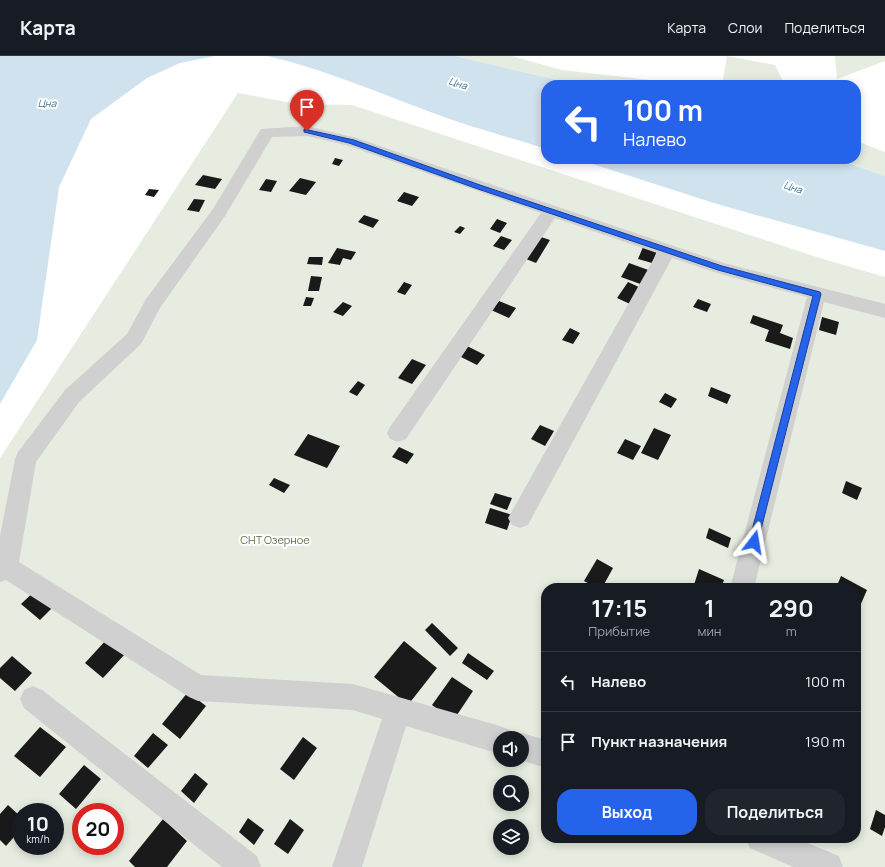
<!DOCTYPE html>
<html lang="ru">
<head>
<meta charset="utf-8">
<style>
	body { margin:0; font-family:Manrope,sans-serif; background:#20242c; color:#f1f3f6; height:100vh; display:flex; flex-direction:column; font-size:15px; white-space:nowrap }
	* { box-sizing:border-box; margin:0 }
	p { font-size:13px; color:#9ea1a6 }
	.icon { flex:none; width:22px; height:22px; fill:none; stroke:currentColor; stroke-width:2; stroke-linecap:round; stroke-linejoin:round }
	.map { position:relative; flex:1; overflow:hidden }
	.side { position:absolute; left:541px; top:527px; width:320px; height:260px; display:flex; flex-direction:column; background:#171b24; border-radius:16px; box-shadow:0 2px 10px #0003 }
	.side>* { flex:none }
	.top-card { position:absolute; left:541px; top:24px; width:320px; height:84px; border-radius:16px; box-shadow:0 2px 10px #0003; background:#2563eb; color:#fff; overflow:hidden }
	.buttons { position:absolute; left:493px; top:675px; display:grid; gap:8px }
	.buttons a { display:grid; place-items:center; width:36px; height:36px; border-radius:50%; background:#171b24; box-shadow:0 2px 10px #0003; font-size:20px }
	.speed { position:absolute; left:12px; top:747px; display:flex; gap:8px; font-size:20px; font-weight:700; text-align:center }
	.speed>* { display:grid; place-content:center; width:52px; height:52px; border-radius:50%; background:#171b24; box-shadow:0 2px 10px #0003; line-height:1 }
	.speed small { font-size:10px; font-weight:400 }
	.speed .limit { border:6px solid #d22; background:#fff; color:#111 }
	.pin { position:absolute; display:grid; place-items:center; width:34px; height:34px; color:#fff; margin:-41px -17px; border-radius:50% 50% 50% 0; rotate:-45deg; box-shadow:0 0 4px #0007 }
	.pin .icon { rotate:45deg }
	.me { position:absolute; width:44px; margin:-22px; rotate:14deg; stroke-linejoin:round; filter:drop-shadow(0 0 3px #0008) }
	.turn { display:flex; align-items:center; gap:14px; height:84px; padding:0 16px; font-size:18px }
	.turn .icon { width:52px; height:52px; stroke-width:2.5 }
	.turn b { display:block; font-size:28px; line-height:34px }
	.eta { display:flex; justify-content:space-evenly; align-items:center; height:68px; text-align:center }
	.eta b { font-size:24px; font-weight:700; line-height:28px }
	.button { display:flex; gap:8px; margin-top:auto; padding:8px 16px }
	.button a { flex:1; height:46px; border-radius:16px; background:#2563eb; color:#fff; font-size:16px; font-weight:700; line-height:46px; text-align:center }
	.button a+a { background:#20242c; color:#f1f3f6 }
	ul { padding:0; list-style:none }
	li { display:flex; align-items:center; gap:12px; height:60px; padding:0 16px; border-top:1px solid #363941 }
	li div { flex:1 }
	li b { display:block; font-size:15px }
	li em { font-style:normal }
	header { display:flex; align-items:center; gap:24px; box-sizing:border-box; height:56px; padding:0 20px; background:#171b24; border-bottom:1px solid #363941 }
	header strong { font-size:19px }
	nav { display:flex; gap:22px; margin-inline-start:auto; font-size:14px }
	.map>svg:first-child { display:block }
	.green { fill:#e6ecdf; fill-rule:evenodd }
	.water { fill:#cfe2ee }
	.building { fill:#1a1a1a }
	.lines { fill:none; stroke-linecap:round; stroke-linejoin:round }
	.minor { fill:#d0d0d0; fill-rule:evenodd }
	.route { fill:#2563eb; stroke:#184099 }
	.labels { text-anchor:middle; stroke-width:4; stroke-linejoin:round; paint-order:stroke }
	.far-water-label { font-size:10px; font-style:italic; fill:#3f7597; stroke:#fff }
	.park-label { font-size:11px; fill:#56703f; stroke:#fff }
</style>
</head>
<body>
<header>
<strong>Карта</strong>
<nav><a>Карта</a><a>Слои</a><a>Поделиться</a></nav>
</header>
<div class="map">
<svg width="885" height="811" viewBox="0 0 885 811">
	<rect width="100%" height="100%" fill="#fff"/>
	<path class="green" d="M455,0H512L562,14L651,24L665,29H579Z
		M727,0L775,9L785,29H722Z
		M835,0H885V5L837,23Z
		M238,37L297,48L352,49L823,203L885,221V811H0V402ZM546,532H856V782H546ZM500,682H522V704H500ZM500,726H522V748H500ZM21,756H55V790H21ZM81,756H115V790H81ZM500,770H522V792H500Z
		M856,85L885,96V120L836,103H856Z"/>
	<path class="water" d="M0,0H215L180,7L147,22L91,63L59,131L37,284L0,348Z
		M267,0H455L579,29H546V93C509,81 470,71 433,57C379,37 324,13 267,0Z
		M577,103H836L885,120V195L717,148Z"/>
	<path class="building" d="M335,102L343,104L339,110L332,108Z
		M203,119L222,123L215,133L195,129Z
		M300,122L316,126L306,139L289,135Z
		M266,123L277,125L271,136L259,134Z
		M149,133L159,134L154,141L145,139Z
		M404,136L419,141L412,150L397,145Z
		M194,143L205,144L199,156L187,154Z
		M364,159L379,164L373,172L358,166Z
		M497,163L507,167L500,177L490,173Z
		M460,170L465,172L460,178L454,176Z
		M501,180L512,184L504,194L493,190Z
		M541,181L550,184L536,207L526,203Z
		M643,191L657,195L652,207L638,203Z
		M337,192L356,196L351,204L343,202L340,209L328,207Z
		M309,201H323L322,209L307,208Z
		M629,207L651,215L643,229L621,221Z
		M311,220L322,221L319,235H308Z
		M404,226L412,229L405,239L397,236Z
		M628,226L641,232L630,248L617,242Z
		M306,241L314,242L311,250H303Z
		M698,243L711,248L707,256L693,251Z
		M499,245L516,252L509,262L491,254Z
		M343,246L352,250L343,260L333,256Z
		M753,259L783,269L780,277L793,282L790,293L765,285L769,274L750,267Z
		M822,261L839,266L836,279L819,274Z
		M570,272L580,277L573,288L562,284Z
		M467,290L485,299L477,309L459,300Z
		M412,303L426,309L412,328L398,322Z
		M358,325L365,329L357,340L349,336Z
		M711,331L731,339L727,348L708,340Z
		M665,337L677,343L671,352L659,346Z
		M540,369L554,375L545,390L531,383Z
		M654,372L671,379L658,404L641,397Z
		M308,378L340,390L327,412L294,399Z
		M625,383L641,390L633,404L617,397Z
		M399,391L414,398L407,408L392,401Z
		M274,422L290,429L284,437L269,429Z
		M846,425L862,432L857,444L842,437Z
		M495,437L512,442L507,454L490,448Z
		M490,452L512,459L507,474L485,467Z
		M709,472L731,482L728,492L706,482Z
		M597,503L613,512L602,532H597L584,525Z
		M699,513L724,524L721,532H693Z
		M841,520L867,534L860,550L856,548V532H836Z
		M38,532L57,547L40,564L21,548Z
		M432,567L458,592L450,600L425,574Z
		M107,583L125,598L103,622L85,607Z
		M404,585L437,612L408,649L374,621Z
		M468,597L494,615L487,624L462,607Z
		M12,600L32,617L15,635L0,622V612Z
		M452,621L473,635L453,665L432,649Z
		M188,636L206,650L180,683L162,668Z
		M40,671L66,691L40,721L14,700Z
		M153,677L168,689L148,712L134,700Z
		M303,681L317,692L294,724L280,713Z
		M84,709L101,723L76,753L59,738Z
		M195,717L208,728L194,747L181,735Z
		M8,749L21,761V773L6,790L0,784V758Z
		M876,754L885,759V771L882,780L870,773Z
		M248,762L264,774L254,789L239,776Z
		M163,763L187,785L167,811H135L129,805Z
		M290,763L304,774L288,798L274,788Z"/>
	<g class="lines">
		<path class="minor" d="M307,70L357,82L484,126L724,207L885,248V262L824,246L754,532H730L807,241L720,218L672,202L528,469L520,472L512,469L508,462L512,455L657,197L555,162L406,383L398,386L390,383L387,377L390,371L541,157L346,89L307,80L272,81L225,160L160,252L141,288L79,346L36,406L19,506L201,619L353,628L500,670L510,674L513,681L522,677L546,684V712L520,704H522V682H500V698L406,670L362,811H332L382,663L353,654L198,645L189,641L6,524L0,526V480L15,403L18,396L65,334L127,278L146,243L213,153L261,73Z
			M33,630L42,634L257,800L261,811H222L24,652L20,643L24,634Z
			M745,782H795L839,800L843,811H793L750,792Z"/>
	</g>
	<path class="route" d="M304,73L354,84L480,129L722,210L820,236L821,238L757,489L754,490L750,489L749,486L813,240L718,214L475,132L349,87L304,76Z"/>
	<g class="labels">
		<g class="far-water-label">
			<text transform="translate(458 27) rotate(17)" y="4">Цна</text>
			<text x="47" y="51">Цна</text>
			<text transform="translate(793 131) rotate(17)" y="4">Цна</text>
		</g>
		<g class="park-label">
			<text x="275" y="488">СНТ Озерное</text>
		</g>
	</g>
</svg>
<div class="buttons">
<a><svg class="icon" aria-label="sound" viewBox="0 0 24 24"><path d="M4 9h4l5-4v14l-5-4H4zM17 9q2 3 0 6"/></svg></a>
<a><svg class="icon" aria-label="search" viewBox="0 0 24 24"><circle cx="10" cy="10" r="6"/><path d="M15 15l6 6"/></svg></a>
<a><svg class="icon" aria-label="layers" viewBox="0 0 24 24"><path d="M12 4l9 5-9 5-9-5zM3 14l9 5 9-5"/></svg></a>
</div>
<div class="speed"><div>10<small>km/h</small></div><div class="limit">20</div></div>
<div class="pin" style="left:307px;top:75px;background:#d93025"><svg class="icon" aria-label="arrive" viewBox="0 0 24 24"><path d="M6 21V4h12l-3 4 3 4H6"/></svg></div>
<svg class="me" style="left:754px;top:486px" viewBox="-20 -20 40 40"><path d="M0-17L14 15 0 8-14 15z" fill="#2563eb" stroke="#fff" stroke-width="4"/></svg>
<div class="top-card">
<div class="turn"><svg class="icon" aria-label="left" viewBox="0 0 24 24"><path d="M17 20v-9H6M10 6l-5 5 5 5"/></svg><div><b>100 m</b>Налево</div></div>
</div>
<section class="side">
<div class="eta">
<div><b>17:15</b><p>Прибытие</p></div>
<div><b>1</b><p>мин</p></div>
<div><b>290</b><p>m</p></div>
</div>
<ul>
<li><svg class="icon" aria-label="left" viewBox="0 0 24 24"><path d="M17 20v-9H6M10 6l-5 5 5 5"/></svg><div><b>Налево</b></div><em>100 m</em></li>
<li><svg class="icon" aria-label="arrive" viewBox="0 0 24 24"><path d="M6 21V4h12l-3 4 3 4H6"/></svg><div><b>Пункт назначения</b></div><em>190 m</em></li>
</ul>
<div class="button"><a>Выход</a><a>Поделиться</a></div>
</section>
</div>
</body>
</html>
